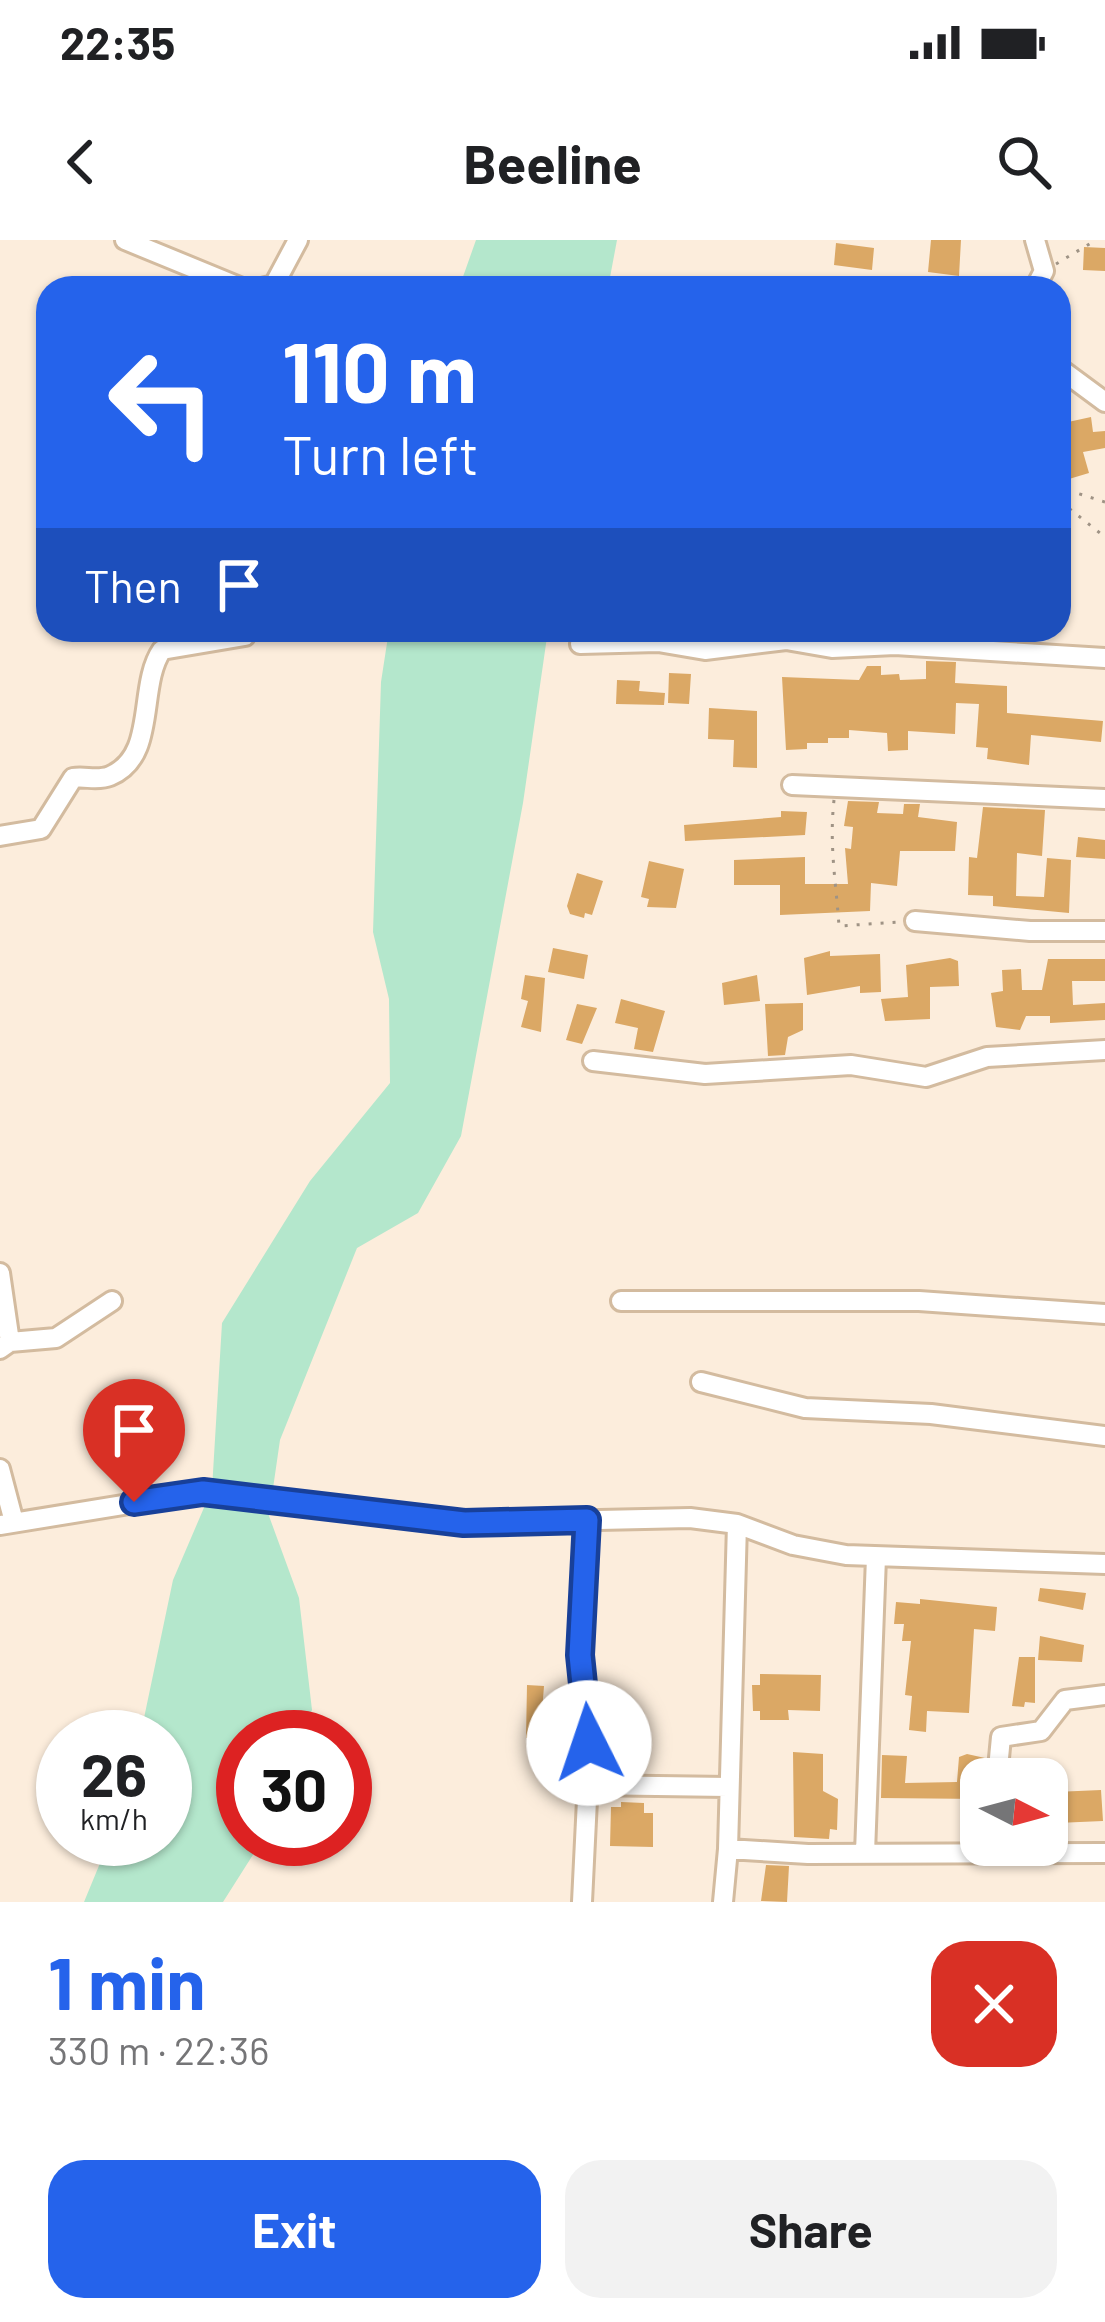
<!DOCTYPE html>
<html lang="en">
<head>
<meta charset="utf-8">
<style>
	body { margin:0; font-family:Barlow,sans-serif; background:#f2f2f2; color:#202124; height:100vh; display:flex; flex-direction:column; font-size:45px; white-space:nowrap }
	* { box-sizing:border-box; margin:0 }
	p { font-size:39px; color:#757577 }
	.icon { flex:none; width:66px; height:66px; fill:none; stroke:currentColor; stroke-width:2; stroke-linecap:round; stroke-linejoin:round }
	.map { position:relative; height:1662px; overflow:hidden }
	.drawer { display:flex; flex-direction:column; background:#fff; flex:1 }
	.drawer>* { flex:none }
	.guide { position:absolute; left:36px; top:36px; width:1035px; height:366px; border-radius:36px; box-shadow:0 3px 9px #0004; background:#2563eb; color:#fff; overflow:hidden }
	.needle { width:78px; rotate:96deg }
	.buttons { position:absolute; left:960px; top:1518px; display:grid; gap:24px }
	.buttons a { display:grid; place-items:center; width:108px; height:108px; border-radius:24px; background:#fff; box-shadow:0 3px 9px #0004; font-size:60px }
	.speed { position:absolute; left:36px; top:1470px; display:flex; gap:24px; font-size:60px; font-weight:700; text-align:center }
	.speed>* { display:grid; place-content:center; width:156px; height:156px; border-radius:50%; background:#fff; box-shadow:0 3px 9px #0004; line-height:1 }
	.speed small { font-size:30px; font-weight:400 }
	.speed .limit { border:18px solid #d22; background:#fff; color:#111 }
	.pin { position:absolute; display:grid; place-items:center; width:102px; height:102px; color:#fff; margin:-123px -51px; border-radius:50% 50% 50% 0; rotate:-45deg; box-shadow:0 0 12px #0007 }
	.pin .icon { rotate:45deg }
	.me { position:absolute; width:132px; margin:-66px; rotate:356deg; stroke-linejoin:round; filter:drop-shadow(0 0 9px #0008) }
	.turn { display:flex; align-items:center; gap:42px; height:252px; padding:0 48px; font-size:54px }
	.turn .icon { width:156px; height:156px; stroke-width:2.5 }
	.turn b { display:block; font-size:84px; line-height:102px }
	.then { display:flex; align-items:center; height:114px; padding:0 48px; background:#0003; gap:24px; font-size:45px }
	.round { display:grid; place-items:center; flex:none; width:126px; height:126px; border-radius:36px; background:#f2f2f2 }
	.headline { display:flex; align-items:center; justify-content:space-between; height:204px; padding:0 48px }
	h1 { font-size:72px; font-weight:700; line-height:90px; color:#2563eb }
	.action { display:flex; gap:24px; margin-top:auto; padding:24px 48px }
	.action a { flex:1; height:138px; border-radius:36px; background:#2563eb; color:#fff; font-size:48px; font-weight:700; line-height:138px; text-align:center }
	.action a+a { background:#f2f2f2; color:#202124 }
	.status { display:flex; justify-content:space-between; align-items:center; height:84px; padding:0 60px; background:#fff; direction:ltr }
	.status svg { height:33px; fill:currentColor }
	header { display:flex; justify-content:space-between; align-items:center; height:156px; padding:0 48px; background:#fff; font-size:54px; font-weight:700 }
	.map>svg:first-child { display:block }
	.green { fill:#b4e7cc }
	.building { fill:#dba865 }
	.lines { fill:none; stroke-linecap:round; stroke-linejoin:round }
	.minor-casing { stroke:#d3bb9f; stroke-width:24 }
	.path { stroke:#9f9385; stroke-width:3; stroke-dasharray:3 9; stroke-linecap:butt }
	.minor { stroke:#fff; stroke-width:18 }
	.route-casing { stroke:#184099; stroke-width:30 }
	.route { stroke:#2563eb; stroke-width:21 }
</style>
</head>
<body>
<div class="status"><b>22:35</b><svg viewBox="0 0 49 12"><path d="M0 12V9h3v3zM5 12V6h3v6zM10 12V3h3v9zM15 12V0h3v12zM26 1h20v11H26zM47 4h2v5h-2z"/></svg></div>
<header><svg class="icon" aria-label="back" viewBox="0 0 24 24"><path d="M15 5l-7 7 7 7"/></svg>Beeline<svg class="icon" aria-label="search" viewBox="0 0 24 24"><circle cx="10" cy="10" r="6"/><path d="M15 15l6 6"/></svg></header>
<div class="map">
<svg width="1105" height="1662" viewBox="0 0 1105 1662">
	<rect width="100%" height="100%" fill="#fceddc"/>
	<path class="green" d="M476,0H617L608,48H459Z
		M389,390H548L523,563L461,896L418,973L357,1008L280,1200L269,1276L299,1358L312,1470L301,1497H243V1599H263L223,1662H84L110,1599H165V1497H140L173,1340L212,1249L222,1083L310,941L390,843L389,759L373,692L381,442Z"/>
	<path class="building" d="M931,0H961L959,36L928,32Z
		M836,3L874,8L872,30L834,25Z
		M1084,7L1105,8V31L1083,30Z
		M1091,177L1093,192L1105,191V208L1083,212L1089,233L1059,242V184Z
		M926,421L956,422L955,443L1007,446V473L1103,481L1101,502L1031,495L1029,525L987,519L988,508L976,507L979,464L956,463L955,494L908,491V510L888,511L887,493L849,490V498H828V503H807V509L786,510L782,437L859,440L867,426H881V435L899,434L900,440L926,439Z
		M669,433L691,434L689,464L668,463Z
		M617,440L640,441L639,451L665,453L664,465L616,464Z
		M709,468L757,471V528L733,527L734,500L708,499Z
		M848,561L879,562L877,573L903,574L904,564H920L918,577L957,582L955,611H900L897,646L871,643L870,671L780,675V645H734V620L805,617V644H848L845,608L851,609L853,587L844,586Z
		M983,567L1045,570L1042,616L1017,613L1016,656L1044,657L1047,618L1071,620L1069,673L993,666V656L968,655L969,617L977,618Z
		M781,571L807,572L805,595L685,601L684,585L781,577Z
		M1078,597L1105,600V619L1076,617Z
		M649,621L684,629L676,668L647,667L649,659L641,657Z
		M577,633L603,641L592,675L585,673L584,678L570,674L567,666Z
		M553,708L588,715L584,739L548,732Z
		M830,711V716L880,714L881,752L860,753V746L807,755L804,718Z
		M950,718L958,721L959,746L930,747V779L885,781L881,759L908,757L906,725Z
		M1048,719H1105V741H1072L1073,765L1105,763V780L1050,783V776H1026L1020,790L996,787L991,753L1003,751L1002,730L1021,729L1022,750H1042Z
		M525,735L545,738L541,792L521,787L528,761L521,759Z
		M757,735L760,761L724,765L722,743Z
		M621,759L665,771L653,812L634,809L638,788L615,783Z
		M803,763V790L788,797L785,815L768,816L765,764Z
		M577,764L597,768L582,804L566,800Z
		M1040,1348L1086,1353L1083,1370L1038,1361Z
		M920,1359L997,1367L995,1391L974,1389L969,1473L927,1471L926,1492L909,1490L912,1456L905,1455L911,1401H902L904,1384H894L896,1362L920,1364Z
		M1040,1396L1084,1405L1082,1422L1038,1420Z
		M1019,1417H1035V1463L1025,1462L1024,1467L1012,1466Z
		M760,1434L821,1435L820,1471L788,1470L789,1480H760V1471H753L752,1445H760Z
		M527,1445L544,1446L542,1472L564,1471L565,1495L526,1498Z
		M793,1512L823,1514V1551L838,1559L837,1590L830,1589L829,1599L794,1597Z
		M967,1514L985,1518L981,1559L881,1558L882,1515L907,1516L905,1543L957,1542L959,1517Z
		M1101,1550L1103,1581L1057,1583L1055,1552Z
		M621,1562L644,1563V1573H653V1607L610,1606L611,1567H621Z
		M766,1625L789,1626L787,1662L761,1661Z"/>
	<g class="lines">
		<g class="minor-casing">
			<path id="minor" d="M125,0L242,48
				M1035,0L1044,31L1035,48
				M262,48L274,45L298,0
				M1059,128L1105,162
				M580,404L658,402L705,410L786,400L832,408L895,405L1105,418
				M792,545L1105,559
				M0,596L41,589L73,538C85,536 98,541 110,536C158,516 137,446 162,410L245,396
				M915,681L1030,691H1105
				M593,821L705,834L851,825L926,837L987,817L1105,810
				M0,1033L10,1102
				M621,1061H919L1105,1074
				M0,1109L10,1102L56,1098L112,1061
				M701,1142L805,1168L931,1174L1105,1196
				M0,1229L14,1282
				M737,1284L728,1609L808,1614L1105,1613
				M0,1285L203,1252L463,1283L690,1278L737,1284L793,1305L846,1315L1105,1324
				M997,1539L1001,1497L1041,1491L1065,1460L1105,1455
				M586,1545L728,1547
				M865,1613L876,1317
				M582,1662L591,1478L580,1415L587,1280
				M723,1662L728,1609"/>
		</g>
		<path class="path" d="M1056,24L1096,0
			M1105,262L1067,250L1066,266L1105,297
			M834,560C829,605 836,642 839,686L900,682"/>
		<use href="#minor" class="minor"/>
	</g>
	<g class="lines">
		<g class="route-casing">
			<path id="route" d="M134,1262L203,1252L464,1283L587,1280L580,1415L589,1503"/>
		</g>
		<use href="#route" class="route"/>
	</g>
</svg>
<div class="buttons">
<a><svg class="needle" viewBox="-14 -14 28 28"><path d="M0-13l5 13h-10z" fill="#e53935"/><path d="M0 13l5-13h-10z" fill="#757577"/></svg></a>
</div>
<div class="speed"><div>26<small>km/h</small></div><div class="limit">30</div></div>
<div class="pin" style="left:134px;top:1262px;background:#d93025"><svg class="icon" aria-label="arrive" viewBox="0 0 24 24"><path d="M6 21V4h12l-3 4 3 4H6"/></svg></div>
<svg class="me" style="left:589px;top:1503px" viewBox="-20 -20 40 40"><circle r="19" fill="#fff"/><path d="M0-13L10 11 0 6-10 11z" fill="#2563eb"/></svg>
<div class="guide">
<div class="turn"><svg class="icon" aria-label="left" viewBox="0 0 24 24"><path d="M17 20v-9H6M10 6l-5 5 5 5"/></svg><div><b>110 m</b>Turn left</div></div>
<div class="then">Then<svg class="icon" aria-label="arrive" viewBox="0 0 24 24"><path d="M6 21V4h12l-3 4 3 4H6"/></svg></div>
</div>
</div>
<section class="drawer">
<div class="headline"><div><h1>1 min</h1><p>330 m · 22:36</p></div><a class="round" style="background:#d93025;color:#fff"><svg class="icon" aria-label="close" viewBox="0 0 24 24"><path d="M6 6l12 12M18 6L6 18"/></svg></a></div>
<div class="action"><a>Exit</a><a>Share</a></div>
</section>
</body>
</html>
